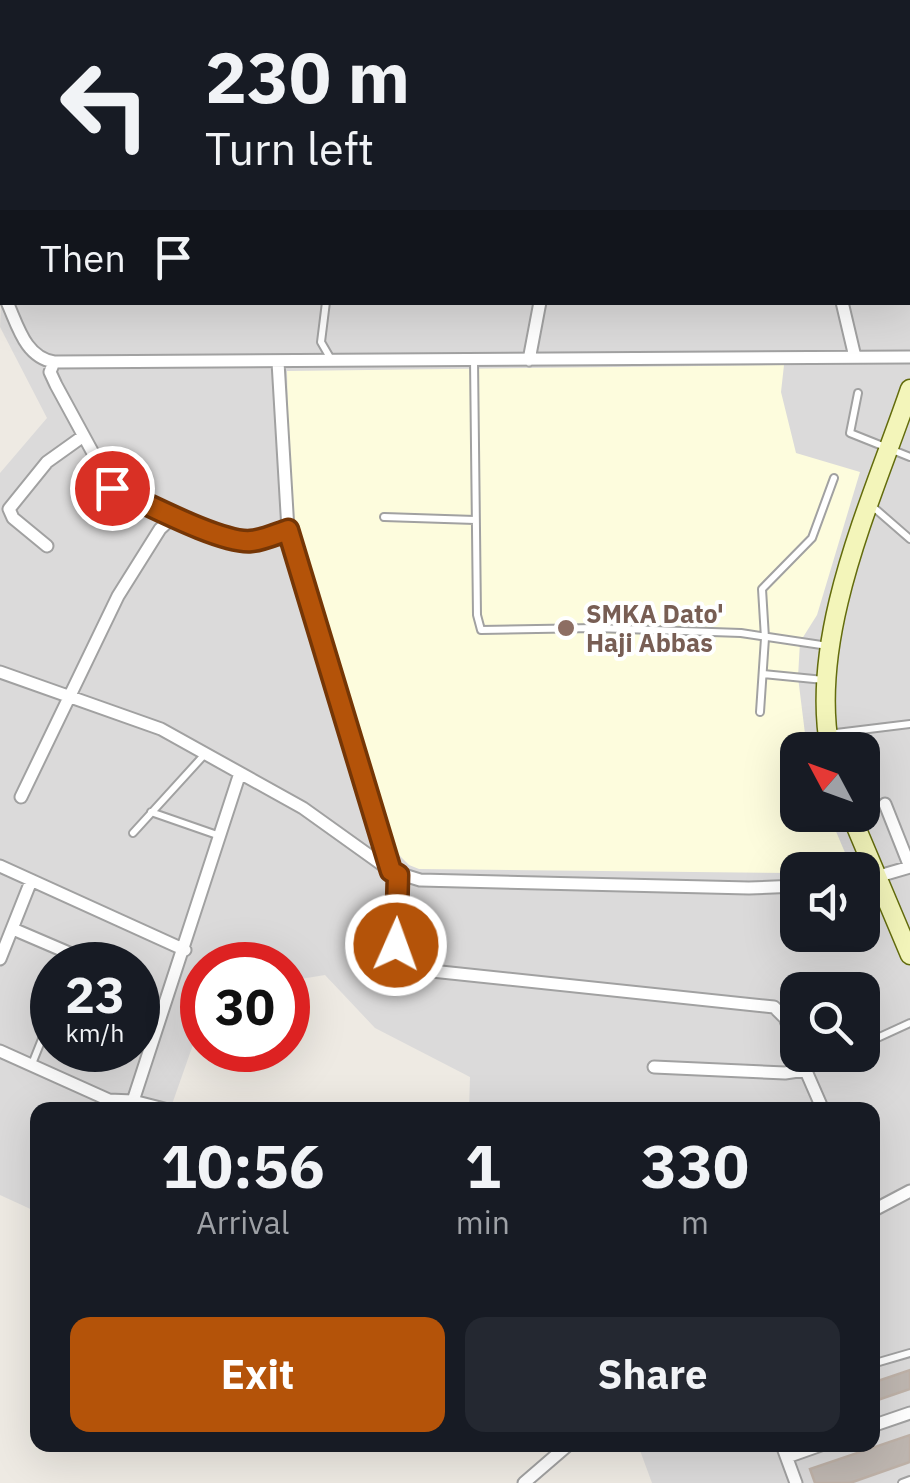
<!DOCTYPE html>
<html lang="en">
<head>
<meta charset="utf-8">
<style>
	body { margin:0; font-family:"IBM Plex Sans",sans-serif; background:#242831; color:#f1f3f6; height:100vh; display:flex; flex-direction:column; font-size:38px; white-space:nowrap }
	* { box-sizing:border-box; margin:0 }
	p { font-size:32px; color:#9ea1a6 }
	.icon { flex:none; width:55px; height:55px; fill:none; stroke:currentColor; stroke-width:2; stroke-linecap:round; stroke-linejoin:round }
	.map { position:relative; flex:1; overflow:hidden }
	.panel { position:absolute; left:30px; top:1102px; width:850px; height:350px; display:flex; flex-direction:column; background:#171b24; border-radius:20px; box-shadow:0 10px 40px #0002 }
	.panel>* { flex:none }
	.guide { position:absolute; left:0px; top:0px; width:910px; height:305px; box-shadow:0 10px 40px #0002; background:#171b24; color:#f1f3f6; overflow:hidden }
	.needle { width:65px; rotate:311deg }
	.fabs { position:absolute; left:780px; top:732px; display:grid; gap:20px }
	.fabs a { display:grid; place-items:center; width:100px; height:100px; border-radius:20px; background:#171b24; box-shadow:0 10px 40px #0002; font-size:50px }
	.speed { position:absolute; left:30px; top:942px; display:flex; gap:20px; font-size:50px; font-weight:700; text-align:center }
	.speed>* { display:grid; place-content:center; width:130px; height:130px; border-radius:50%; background:#171b24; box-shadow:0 10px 40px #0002; line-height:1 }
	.speed small { font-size:25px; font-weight:400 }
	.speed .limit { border:15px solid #d22; background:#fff; color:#111 }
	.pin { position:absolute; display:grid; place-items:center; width:85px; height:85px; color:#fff; margin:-42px; border:5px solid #fff; border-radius:50%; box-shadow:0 2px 10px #0007 }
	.me { position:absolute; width:110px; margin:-55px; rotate:2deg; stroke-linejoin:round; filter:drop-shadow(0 0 8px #0008) }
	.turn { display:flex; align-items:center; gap:35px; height:210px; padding:0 40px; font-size:45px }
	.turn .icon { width:130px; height:130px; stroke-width:2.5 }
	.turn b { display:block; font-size:70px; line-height:85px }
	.then { display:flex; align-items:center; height:95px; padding:0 40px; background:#0003; gap:20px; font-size:38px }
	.eta { display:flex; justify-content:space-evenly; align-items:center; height:170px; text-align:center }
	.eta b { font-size:60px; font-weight:700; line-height:70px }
	.cta { display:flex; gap:20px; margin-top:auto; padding:20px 40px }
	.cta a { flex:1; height:115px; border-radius:20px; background:#b45309; color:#fff; font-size:40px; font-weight:700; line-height:115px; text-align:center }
	.cta a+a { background:#242831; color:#f1f3f6 }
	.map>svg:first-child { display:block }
	.residential { fill:#dbdada; fill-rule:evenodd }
	.education { fill:#fdfcdd }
	.building { fill:#beb6b0; stroke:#beb1a7; stroke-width:2.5 }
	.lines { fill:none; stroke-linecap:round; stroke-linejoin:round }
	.lane-casing { stroke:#a1a1a1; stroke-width:10 }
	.street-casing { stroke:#a1a1a1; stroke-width:15 }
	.secondary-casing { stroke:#636c0c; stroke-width:21 }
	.lane { stroke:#fff; stroke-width:6 }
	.street { stroke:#fff; stroke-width:11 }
	.secondary { stroke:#f3f5ba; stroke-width:18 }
	.route-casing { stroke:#753606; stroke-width:25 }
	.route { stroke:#b45309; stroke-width:18 }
	.education-dot { fill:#8d6e63; stroke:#fff; stroke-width:4 }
	.labels { text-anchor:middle; stroke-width:8; stroke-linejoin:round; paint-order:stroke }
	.education-label { font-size:25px; font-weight:bold; fill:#785e54; stroke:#fff; text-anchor:start }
</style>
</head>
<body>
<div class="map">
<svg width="910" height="1483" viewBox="0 0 910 1483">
	<rect width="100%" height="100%" fill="#eeeae3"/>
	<path class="residential" d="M20,0H910V1483H652L638,1445H872V1110H469L470,1077L375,1028L325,975L288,981V965H202V1019L170,1110H38L37,1212L0,1195V473L47,418L0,327L2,283V302H908V2ZM798,750H862V815H798ZM798,870H862V935H798ZM52,965H138V1050H52ZM798,990H862V1055H798Z"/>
	<path class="education" d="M784,365L781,392L796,453L860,472L817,615L800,642L798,677L807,750H798V815H829L849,862L838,870H798L797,873L419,869L409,865L392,848L290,521L287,371Z"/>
	<path class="building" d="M910,1370V1389L872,1402V1383Z
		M910,1435V1462L850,1483H815L810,1469Z"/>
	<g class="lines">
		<g class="lane-casing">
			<path id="lane" d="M326,302L321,342L332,361
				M474,360L477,615L481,630L595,628L741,633L828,646
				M858,393L850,433L910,457
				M872,506L910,539
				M384,517L475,520
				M763,674L824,680
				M760,712L765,638L762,589L812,538L834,478
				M828,734L910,724
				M151,812L220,836
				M133,833L205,754
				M862,1045L910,1023
				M32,1064L52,1014
				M806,1070L842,1055
				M872,1364L910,1353
				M902,1483L910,1480"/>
		</g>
		<g class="street-casing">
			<path id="street" d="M106,0L110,2
				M345,0L360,2
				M654,0L655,2
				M228,2V0
				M314,2L316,0
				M627,2L633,0
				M837,2L847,0
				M908,45H910
				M0,289L2,294
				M7,302C18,326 25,357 54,362L910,357
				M842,302L855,357
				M529,360L540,302
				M54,362L50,372L56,385L112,488L173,517
				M278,362L288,530L391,871
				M47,546L13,518L9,509L47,462L82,437
				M0,672L161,729L303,808L391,871L420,880L749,888L798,886
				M21,797L118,596L160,529L173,517L238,540H254L288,530
				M885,804L910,867
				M0,866L185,950
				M398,875C398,902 388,945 403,968L774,1007L785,1018L798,1051
				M862,881L910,867
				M13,929L69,953
				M0,959L31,881
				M0,1051L109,1100L133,1101L240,773
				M799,1055L823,1110
				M654,1067L785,1073L805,1070
				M133,1101L168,1110
				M874,1210L910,1191
				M872,1426L910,1413
				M782,1445L796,1483
				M787,1457L821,1445
				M524,1483L568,1445"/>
		</g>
		<g class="secondary-casing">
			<path id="secondary" d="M830,750C808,634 873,498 910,389
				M851,815L910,955"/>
		</g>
		<use href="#lane" class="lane"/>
		<use href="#street" class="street"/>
		<use href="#secondary" class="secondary"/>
	</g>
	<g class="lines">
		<g class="route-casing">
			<path id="route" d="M112,488C142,501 221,544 251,541C263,540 276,534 288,530L391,871L398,875L396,945"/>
		</g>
		<use href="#route" class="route"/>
	</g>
	<circle class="education-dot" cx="566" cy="628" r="10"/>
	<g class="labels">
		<g class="education-label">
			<text x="586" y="623">SMKA Dato'<tspan x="586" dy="29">Haji Abbas</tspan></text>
		</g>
	</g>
</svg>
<div class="fabs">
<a><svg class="needle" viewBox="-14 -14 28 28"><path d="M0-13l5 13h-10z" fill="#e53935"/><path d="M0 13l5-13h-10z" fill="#9ea1a6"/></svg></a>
<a><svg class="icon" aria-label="sound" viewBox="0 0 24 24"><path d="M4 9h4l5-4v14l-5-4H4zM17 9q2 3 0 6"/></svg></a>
<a><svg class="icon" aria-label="search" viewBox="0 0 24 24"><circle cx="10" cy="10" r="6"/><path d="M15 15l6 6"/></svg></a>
</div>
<div class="speed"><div>23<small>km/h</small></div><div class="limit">30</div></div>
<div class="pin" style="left:112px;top:488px;background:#d93025"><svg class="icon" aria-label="arrive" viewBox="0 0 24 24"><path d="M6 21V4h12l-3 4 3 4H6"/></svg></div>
<svg class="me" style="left:396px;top:945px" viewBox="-20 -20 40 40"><circle r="17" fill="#b45309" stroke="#fff" stroke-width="3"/><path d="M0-11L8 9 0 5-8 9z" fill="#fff"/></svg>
<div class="guide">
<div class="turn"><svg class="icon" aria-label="left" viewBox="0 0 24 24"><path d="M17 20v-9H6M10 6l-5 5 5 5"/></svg><div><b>230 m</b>Turn left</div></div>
<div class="then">Then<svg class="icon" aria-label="arrive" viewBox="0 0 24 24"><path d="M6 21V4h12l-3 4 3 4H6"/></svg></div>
</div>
<section class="panel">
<div class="eta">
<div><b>10:56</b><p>Arrival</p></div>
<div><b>1</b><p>min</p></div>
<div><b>330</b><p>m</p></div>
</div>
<div class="cta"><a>Exit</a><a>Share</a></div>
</section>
</div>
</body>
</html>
